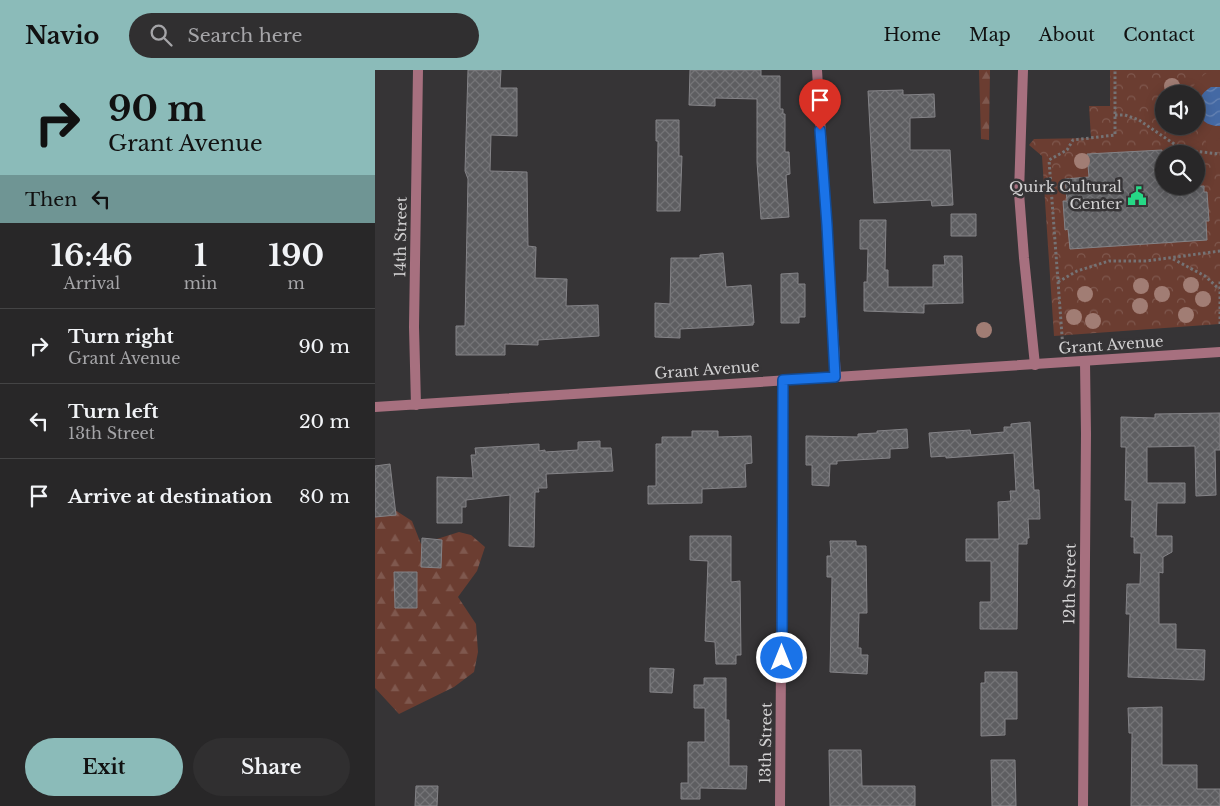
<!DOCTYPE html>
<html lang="en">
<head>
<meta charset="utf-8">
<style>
	body { margin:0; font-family:"Libre Baskerville",serif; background:#302f30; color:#f1f3f6; height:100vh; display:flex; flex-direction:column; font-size:19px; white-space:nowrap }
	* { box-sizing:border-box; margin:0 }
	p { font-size:16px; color:#a5a5a8 }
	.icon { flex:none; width:28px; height:28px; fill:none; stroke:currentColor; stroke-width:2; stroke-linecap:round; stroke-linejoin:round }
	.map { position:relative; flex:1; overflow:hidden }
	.side { display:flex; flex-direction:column; background:#282728; width:375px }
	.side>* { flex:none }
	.hud { background:#8bbbb9; color:#111; overflow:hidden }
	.fabs { position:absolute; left:780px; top:15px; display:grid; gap:10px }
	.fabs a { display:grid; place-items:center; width:50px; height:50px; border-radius:50%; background:#282728; box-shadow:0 2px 12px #0003,0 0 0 1px #444445; font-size:25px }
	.pin { position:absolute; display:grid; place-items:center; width:42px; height:42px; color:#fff; margin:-51px -21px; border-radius:50% 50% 50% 0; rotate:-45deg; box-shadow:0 0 5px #0007 }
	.pin .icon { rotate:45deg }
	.me { position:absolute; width:55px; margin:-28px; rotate:0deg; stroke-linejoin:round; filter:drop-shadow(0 0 4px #0008) }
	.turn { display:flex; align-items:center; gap:18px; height:105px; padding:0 25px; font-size:22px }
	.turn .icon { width:65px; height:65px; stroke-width:2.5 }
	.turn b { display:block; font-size:35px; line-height:42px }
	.then { display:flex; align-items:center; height:48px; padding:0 25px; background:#0003; gap:10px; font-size:19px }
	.eta { display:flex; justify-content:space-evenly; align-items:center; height:85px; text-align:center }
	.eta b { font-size:30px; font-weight:700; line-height:35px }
	.action { display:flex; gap:10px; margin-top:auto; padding:10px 25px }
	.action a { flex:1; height:58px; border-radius:30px; background:#8bbbb9; color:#111; font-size:20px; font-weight:700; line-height:58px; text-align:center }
	.action a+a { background:#302f30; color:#f1f3f6 }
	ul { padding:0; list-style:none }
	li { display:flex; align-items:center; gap:15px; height:75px; padding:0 25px; border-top:1px solid #444445 }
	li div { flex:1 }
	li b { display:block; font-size:19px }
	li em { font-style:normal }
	header { display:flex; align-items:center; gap:30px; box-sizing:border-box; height:70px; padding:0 25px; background:#8bbbb9; color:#111 }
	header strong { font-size:24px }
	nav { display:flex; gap:28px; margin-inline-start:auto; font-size:18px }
	.search { width:350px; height:45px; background:#302f30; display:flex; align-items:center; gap:12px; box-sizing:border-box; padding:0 18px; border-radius:28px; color:#a5a5a8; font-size:19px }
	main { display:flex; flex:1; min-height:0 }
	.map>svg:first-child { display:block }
	.forest { fill:url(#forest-firs) }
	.park { fill:url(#park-crowns); fill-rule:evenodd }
	.pitch { fill:#6b3d31 }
	.water { fill:url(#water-waves) }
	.building { fill:url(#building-cross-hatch); stroke:#848387 }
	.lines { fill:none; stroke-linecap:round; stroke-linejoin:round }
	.path { stroke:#757375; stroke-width:3; stroke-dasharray:2.5 2.5; stroke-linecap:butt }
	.service { stroke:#a7707f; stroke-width:10 }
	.minor { stroke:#a7707f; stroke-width:10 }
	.tree { fill:#a17d74 }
	.route-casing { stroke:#114b97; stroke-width:12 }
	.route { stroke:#1a73e8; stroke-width:9 }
	.labels { text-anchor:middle; stroke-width:5; stroke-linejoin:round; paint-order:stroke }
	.poi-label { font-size:15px; fill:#d2d1d2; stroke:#363436; text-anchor:end }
	.street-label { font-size:15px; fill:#d2d1d2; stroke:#363436 }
</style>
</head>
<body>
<header>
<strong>Navio</strong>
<div class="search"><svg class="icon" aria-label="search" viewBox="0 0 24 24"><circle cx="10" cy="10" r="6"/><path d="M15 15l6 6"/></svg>Search here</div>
<nav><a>Home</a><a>Map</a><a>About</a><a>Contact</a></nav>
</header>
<main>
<section class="side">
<div class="hud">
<div class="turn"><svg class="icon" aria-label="right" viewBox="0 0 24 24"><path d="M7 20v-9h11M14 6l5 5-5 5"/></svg><div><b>90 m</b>Grant Avenue</div></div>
<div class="then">Then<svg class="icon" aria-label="left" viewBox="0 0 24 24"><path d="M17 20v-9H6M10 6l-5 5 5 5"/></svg></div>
</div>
<div class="eta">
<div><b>16:46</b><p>Arrival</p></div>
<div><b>1</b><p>min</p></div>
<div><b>190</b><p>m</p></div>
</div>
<ul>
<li><svg class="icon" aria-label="right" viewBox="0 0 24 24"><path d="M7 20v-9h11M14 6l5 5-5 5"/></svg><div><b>Turn right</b><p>Grant Avenue</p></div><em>90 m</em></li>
<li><svg class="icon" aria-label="left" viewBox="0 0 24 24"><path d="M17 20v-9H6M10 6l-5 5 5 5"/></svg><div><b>Turn left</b><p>13th Street</p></div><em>20 m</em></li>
<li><svg class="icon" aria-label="arrive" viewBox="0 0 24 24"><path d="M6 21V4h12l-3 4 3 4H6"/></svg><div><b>Arrive at destination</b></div><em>80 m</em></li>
</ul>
<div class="action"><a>Exit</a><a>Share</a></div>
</section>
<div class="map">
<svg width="845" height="736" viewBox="0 0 845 736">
	<defs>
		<pattern id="forest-firs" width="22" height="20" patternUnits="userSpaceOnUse" patternTransform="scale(1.25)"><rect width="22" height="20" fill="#6b3d31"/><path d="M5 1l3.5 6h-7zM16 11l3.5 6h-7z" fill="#7f584e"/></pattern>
		<pattern id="park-crowns" width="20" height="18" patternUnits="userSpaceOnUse" patternTransform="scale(1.25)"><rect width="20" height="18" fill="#6b3d31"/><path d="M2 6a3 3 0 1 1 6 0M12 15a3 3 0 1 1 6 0" fill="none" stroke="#7f584e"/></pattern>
		<pattern id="water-waves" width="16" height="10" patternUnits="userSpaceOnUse" patternTransform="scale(1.25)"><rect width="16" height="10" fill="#4469a4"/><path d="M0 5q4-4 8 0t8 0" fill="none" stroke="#6784b4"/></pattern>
		<pattern id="building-cross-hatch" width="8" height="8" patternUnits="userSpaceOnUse" patternTransform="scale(1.25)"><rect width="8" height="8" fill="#5e5e61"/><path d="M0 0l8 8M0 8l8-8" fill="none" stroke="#747477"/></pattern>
	</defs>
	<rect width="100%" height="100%" fill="#363436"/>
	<path class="forest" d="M604,0H615L614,70L606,69Z
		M20,440L37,451L46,474L84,462L96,465L110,477L102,501L83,527L101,554L103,582L99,602L79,617L24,644L0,618V443Z"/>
	<path class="park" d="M735,0H845V254L679,266L667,86L654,75L659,69L716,68L714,36H735ZM789,24H821V56H789ZM789,84H821V116H789Z"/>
	<path class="pitch" d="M837,0H845V68L841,71V79H832C832,71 830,69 826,62C823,58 824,54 821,50V24H814C819,13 827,5 837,0Z"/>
	<path class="water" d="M836,17H845V56C820,57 815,29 836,17Z"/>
	<path class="building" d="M93,0H126L125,18H142V66L116,65L115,101L152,102L153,176L161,177L160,208L192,209L191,236L223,235L224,266L163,270V275L130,274V285H81V256H90L93,109L90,101Z
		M315,0H386V6H405V39H408V44H410V82H414L415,104L411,105L414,147L386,149L382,92V29L340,28V36L314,35Z
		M528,20V25L559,24L560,47L535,48V80H575L578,135L557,136L556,130L499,133L493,21Z
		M281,50H304V86H307L305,141H282L283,71H281Z
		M787,80L789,116H829V122H832L834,151H831L832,170L695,179L693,159L690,160L688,131H692L690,109L714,107L712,84Z
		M576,144H601V166H576Z
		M485,150H511L510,200H513V217H558V195H570L569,186H587L588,233L549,234V243L489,241V212H492L493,179H485Z
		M348,183L351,217L376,215L379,253H378V255L305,259V268L280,267V233L295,234L296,188H325V185Z
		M423,203V214H430V247H424V253H406V204Z
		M845,343V380H840L841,425L821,426L820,376L772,377V413H810V433H782L781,466H797V482L788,487V503L784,502V554H801V579L830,580L829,610L753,607L755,544H751L752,514H765L766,483H759V467H756L757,430H750L751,377H746V347L780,348V344Z
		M655,352L659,420H664L665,449H653L654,468H652V474H643L642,559H605V532H616V491H591V469H624L623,432L636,431L635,421H641L639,383L571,388V386L556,387L554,363L595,360L596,365L629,362V357H636V354Z
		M532,359L533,378L515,379V388L462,391V394H455L454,416L437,415V395H431V366L483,367V364L502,363V361Z
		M317,361H343V367L376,366L377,393L370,394L371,417L327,419V433L273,434V416H281V374H287V367H317Z
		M225,371V378H236L238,401L171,404L172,418H163L164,422H160L159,477L134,476L135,425L91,430V437H87V453H62V407L98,408L96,385H101L100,378L164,374V381L170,380V382L203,380V372Z
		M15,394L21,445L0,447V396Z
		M315,466H356V512L365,511L366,585H361V594H341L340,572L330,571L333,491L315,490Z
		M47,468L67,470L66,498L46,497Z
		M455,471H481V476H491L492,543H484L483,578H486V585H493L492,604L455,602L457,507H452V486H456Z
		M19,502H42V538H20Z
		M275,598L299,599L297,623L275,622Z
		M610,602H642V649H630V665L606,666V613H610Z
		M329,608H351V650H354V696H372L371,719L325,718V729H306V713H313V672H330V638H319V615H329Z
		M787,637V695H822V719H845V736H756L757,663H754L753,638Z
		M454,680H486L487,716H540V736H455Z
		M616,690H640L641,736H617Z
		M41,716H63L62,736H40Z"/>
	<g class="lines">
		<path class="path" d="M740,45H750L764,50L808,80L845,84
			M798,189L830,206L844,219
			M683,212L702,201L734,191H771L845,181
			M845,254V210
			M688,279L674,90L692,80L698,70L740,65V0"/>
		<path class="service" d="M648,0L644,123L649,188L660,295"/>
		<path class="minor" d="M442,0L461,307
			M41,335L39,257L43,0
			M0,337L845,282
			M405,736L408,310
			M708,736L711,364L710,292"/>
	</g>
	<g class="tree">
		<circle cx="797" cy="16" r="8"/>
		<circle cx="707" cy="91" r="8"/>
		<circle cx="816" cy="215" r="8"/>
		<circle cx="766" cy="216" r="8"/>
		<circle cx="710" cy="224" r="8"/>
		<circle cx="787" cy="224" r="8"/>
		<circle cx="828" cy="229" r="8"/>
		<circle cx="765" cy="236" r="8"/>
		<circle cx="811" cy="245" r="8"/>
		<circle cx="699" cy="247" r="8"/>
		<circle cx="718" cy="251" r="8"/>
		<circle cx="609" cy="260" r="8"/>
	</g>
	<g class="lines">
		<g class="route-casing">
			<path id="route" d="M407,588L408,310L460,307L452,155L445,60"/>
		</g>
		<use href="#route" class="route"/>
	</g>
	<defs>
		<g id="civic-bare" transform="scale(1.5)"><path d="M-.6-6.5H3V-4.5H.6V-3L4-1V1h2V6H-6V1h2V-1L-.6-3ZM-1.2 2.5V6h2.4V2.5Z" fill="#26d886" stroke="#363436" stroke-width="2.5" paint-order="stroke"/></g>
	</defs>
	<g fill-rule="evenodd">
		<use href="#civic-bare" x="762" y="126"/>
	</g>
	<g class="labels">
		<g class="poi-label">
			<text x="747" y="122">Quirk Cultural<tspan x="747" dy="17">Center</tspan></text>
		</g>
		<g class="street-label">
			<text transform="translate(26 167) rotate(-89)" y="5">14th Street</text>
			<text transform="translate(736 275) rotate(-4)" y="5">Grant Avenue</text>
			<text transform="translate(332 300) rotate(-4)" y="5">Grant Avenue</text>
			<text transform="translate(695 514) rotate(-89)" y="5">12th Street</text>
			<text transform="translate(391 673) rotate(-89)" y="5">13th Street</text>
		</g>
	</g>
</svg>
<div class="fabs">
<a><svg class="icon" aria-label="sound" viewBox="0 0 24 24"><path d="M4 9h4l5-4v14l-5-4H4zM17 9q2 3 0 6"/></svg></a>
<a><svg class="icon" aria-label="search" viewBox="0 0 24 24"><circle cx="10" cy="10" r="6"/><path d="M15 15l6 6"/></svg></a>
</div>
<div class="pin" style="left:445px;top:60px;background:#d93025"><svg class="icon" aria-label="arrive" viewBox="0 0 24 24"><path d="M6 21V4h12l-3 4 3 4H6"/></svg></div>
<svg class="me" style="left:407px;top:588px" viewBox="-20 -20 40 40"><circle r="17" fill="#1a73e8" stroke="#fff" stroke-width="3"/><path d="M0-11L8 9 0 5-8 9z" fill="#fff"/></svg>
</div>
</main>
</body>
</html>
